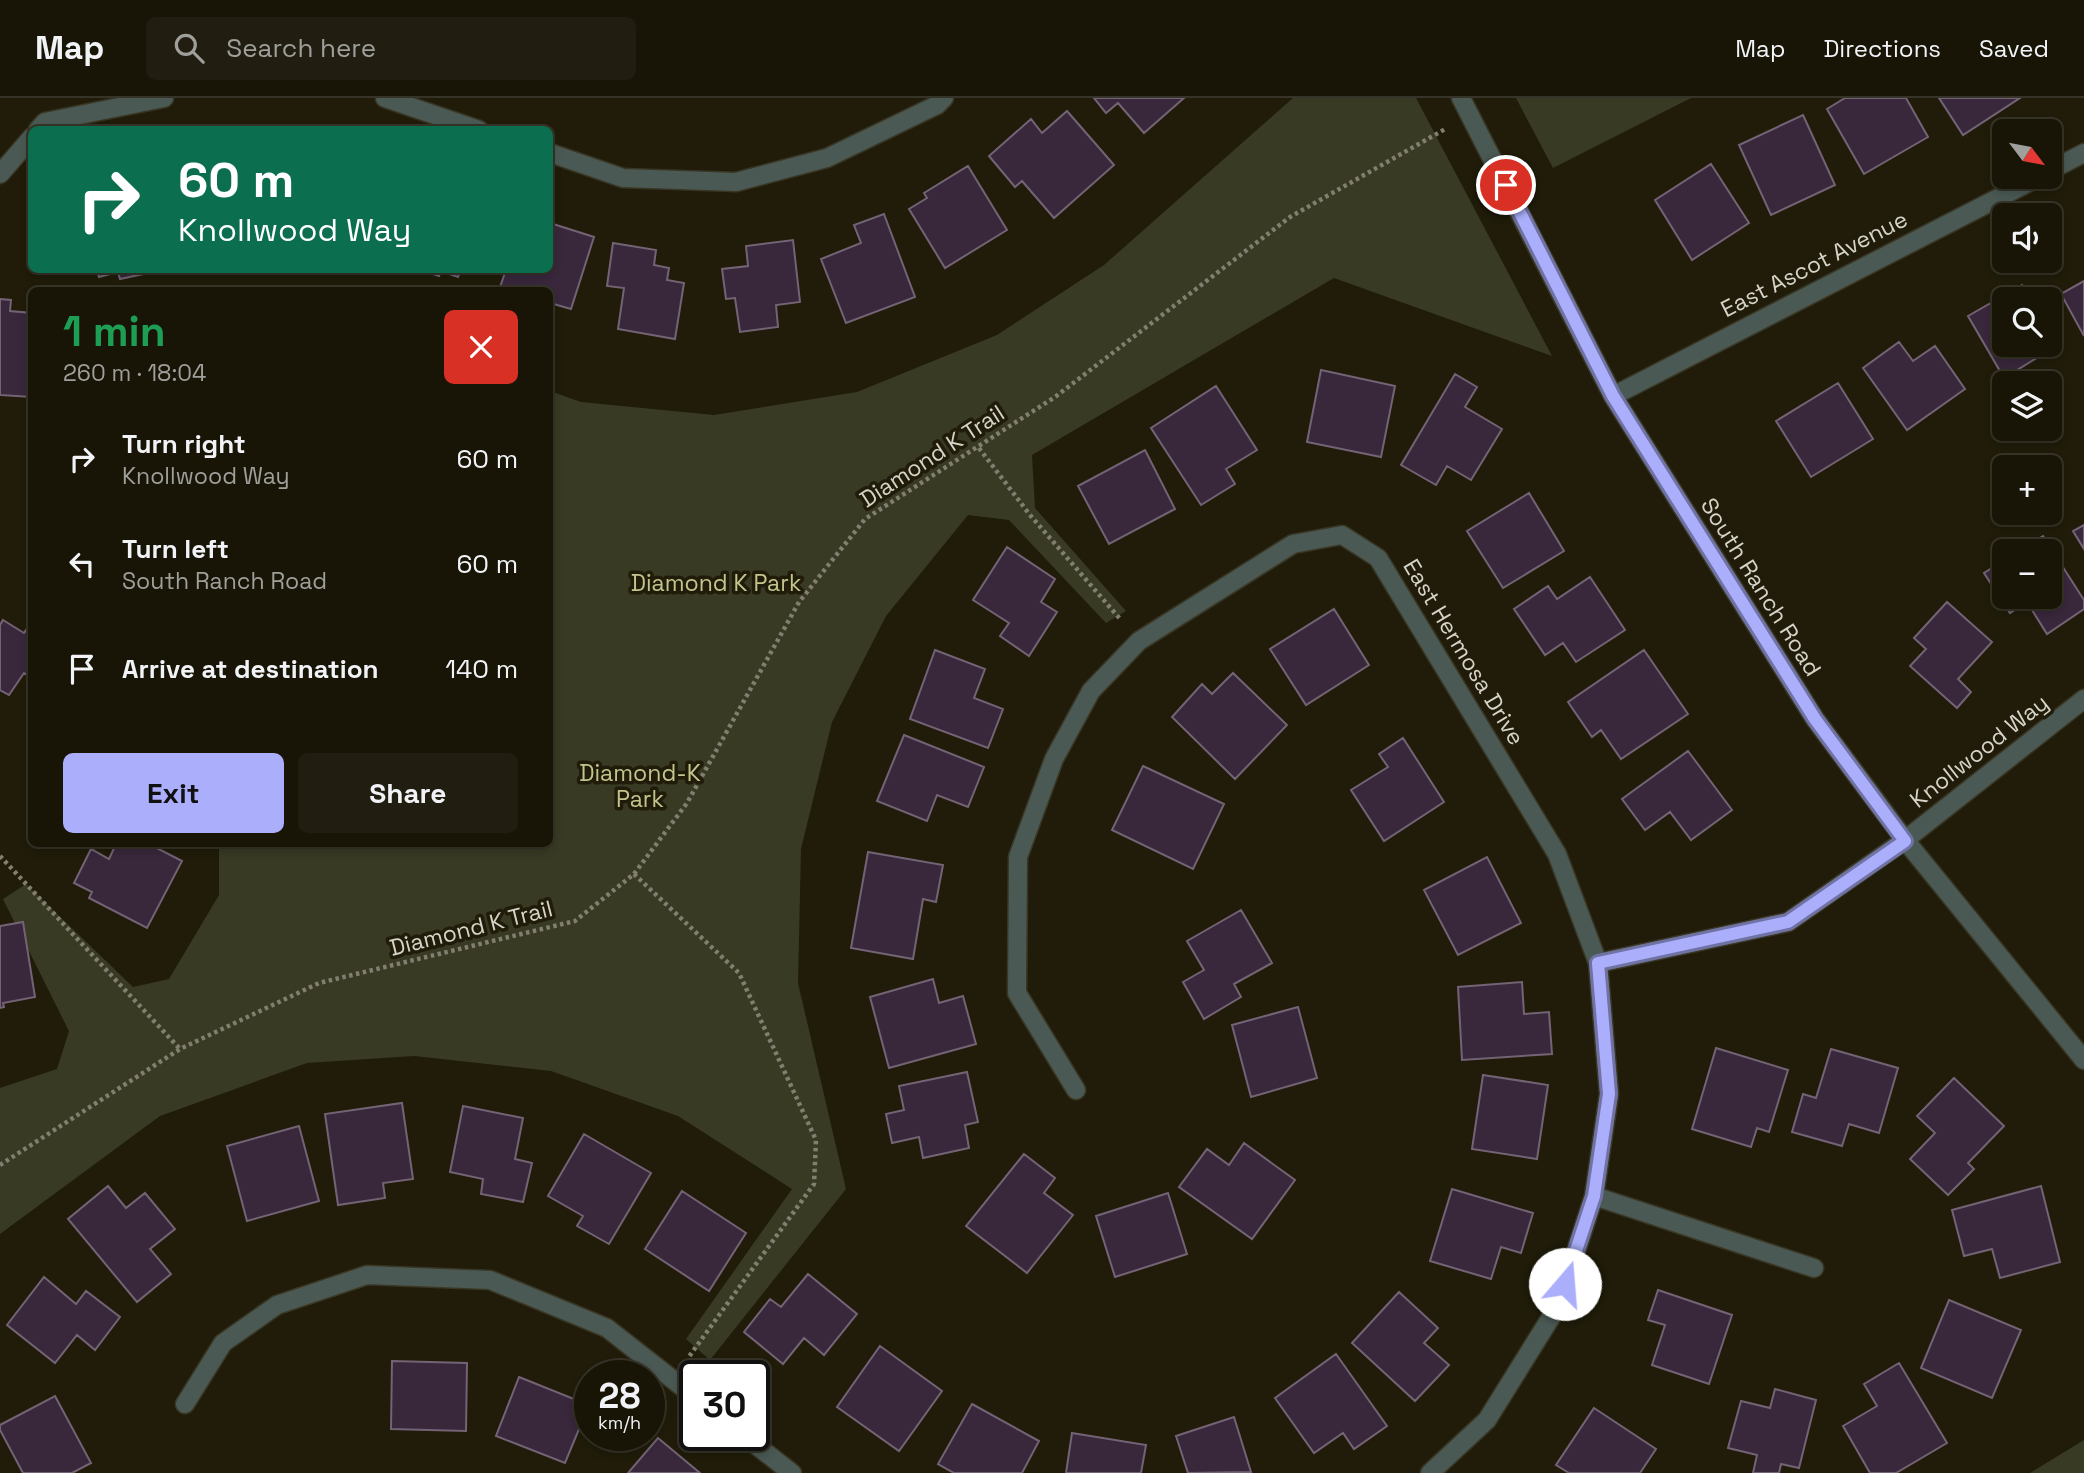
<!DOCTYPE html>
<html lang="en">
<head>
<meta charset="utf-8">
<style>
	body { margin:0; font-family:"Space Grotesk",sans-serif; background:#211e11; color:#f1f3f6; height:100vh; display:flex; flex-direction:column; font-size:26px; white-space:nowrap }
	* { box-sizing:border-box; margin:0 }
	p { font-size:23px; color:#9f9f9b }
	.icon { flex:none; width:38px; height:38px; fill:none; stroke:currentColor; stroke-width:2; stroke-linecap:round; stroke-linejoin:round }
	.map { position:relative; flex:1; overflow:hidden }
	.side { position:absolute; left:28px; top:189px; width:525px; height:560px; display:flex; flex-direction:column; background:#181507; border-radius:10px; box-shadow:0 4px 10px #0003,0 0 0 2px #363428 }
	.side>* { flex:none }
	.top-card { position:absolute; left:28px; top:28px; width:525px; height:147px; border-radius:10px; box-shadow:0 4px 10px #0003,0 0 0 2px #363428; background:#0b6e4f; color:#fff; overflow:hidden }
	.needle { width:46px; rotate:122deg }
	.fabs { position:absolute; left:1992px; top:21px; display:grid; gap:14px }
	.fabs a { display:grid; place-items:center; width:70px; height:70px; border-radius:10px; background:#181507; box-shadow:0 4px 10px #0003,0 0 0 2px #363428; font-size:35px }
	.speed { position:absolute; left:574px; top:1262px; display:flex; gap:14px; font-size:35px; font-weight:700; text-align:center }
	.speed>* { display:grid; place-content:center; width:91px; height:91px; border-radius:50%; background:#181507; box-shadow:0 4px 10px #0003,0 0 0 2px #363428; line-height:1 }
	.speed small { font-size:18px; font-weight:400 }
	.speed .limit { border:4px solid #111; border-radius:10px; background:#fff; color:#111 }
	.pin { position:absolute; display:grid; place-items:center; width:60px; height:60px; color:#fff; margin:-30px; border:4px solid #fff; border-radius:50%; box-shadow:0 2px 7px #0007 }
	.me { position:absolute; width:77px; margin:-38px; rotate:18deg; stroke-linejoin:round; filter:drop-shadow(0 0 5px #0008) }
	.turn { display:flex; align-items:center; gap:24px; height:147px; padding:0 35px; font-size:32px }
	.turn .icon { width:91px; height:91px; stroke-width:2.5 }
	.turn b { display:block; font-size:49px; line-height:60px }
	.round { display:grid; place-items:center; flex:none; width:74px; height:74px; border-radius:10px; background:#211e11 }
	.summary { display:flex; align-items:center; justify-content:space-between; height:119px; padding:0 35px }
	h1 { font-size:42px; font-weight:700; line-height:52px; color:#1e9e55 }
	.cta { display:flex; gap:14px; margin-top:auto; padding:14px 35px }
	.cta a { flex:1; height:80px; border-radius:10px; background:#abaffb; color:#111; font-size:28px; font-weight:700; line-height:80px; text-align:center }
	.cta a+a { background:#211e11; color:#f1f3f6 }
	ul { padding:0; list-style:none }
	li { display:flex; align-items:center; gap:21px; height:105px; padding:0 35px }
	li div { flex:1 }
	li b { display:block; font-size:26px }
	li em { font-style:normal }
	header { display:flex; align-items:center; gap:42px; box-sizing:border-box; height:98px; padding:0 35px; background:#181507; border-bottom:2px solid #363428 }
	header strong { font-size:33px }
	nav { display:flex; gap:38px; margin-inline-start:auto; font-size:24px }
	.search { width:490px; height:63px; background:#211e11; display:flex; align-items:center; gap:18px; box-sizing:border-box; padding:0 24px; border-radius:10px; color:#9f9f9b; font-size:26px }
	.map>svg:first-child { display:block }
	.green { fill:#383a24 }
	.building { fill:#39273c; stroke:#736374; stroke-width:2 }
	.lines { fill:none; stroke-linecap:round; stroke-linejoin:round }
	.minor-casing { stroke:#393624; stroke-width:21 }
	.path { stroke:#827e70; stroke-width:4.5; stroke-dasharray:3.5 3.5; stroke-linecap:butt }
	.minor { stroke:#4a5954; stroke-width:18 }
	.route-casing { stroke:#6f72a3; stroke-width:18 }
	.route { stroke:#abaffb; stroke-width:12 }
	.labels { text-anchor:middle; stroke-width:7; stroke-linejoin:round; paint-order:stroke }
	.street-label { font-size:23px; fill:#d6d3c8; stroke:#201c09 }
	.park-label { font-size:23px; fill:#c2c68e; stroke:#201c09 }
</style>
</head>
<body>
<header>
<strong>Map</strong>
<div class="search"><svg class="icon" aria-label="search" viewBox="0 0 24 24"><circle cx="10" cy="10" r="6"/><path d="M15 15l6 6"/></svg>Search here</div>
<nav><a>Map</a><a>Directions</a><a>Saved</a></nav>
</header>
<div class="map">
<svg width="2084" height="1375" viewBox="0 0 2084 1375">
	<rect width="100%" height="100%" fill="#201c09"/>
	<path class="green" d="M1293,0H1416L1552,258L1334,180L1032,357L1035,410L1126,513L1106,525L1009,422L968,417L886,518L832,624L801,751L798,885L846,1091L710,1262L686,1241L792,1091L678,1018L551,973L414,958L307,965L160,1018L0,1136V990L57,971L69,933L3,801L26,786L133,889L169,881L219,797V746H550V293L581,304L714,317L857,294L997,237L1104,167Z
		M1516,0H1691L1553,70Z
		M2084,1342V1375H2030Z"/>
	<path class="building" d="M1094,0H1184L1144,35L1118,5L1106,15Z
		M1845,0H1906L1928,39L1864,76L1827,11Z
		M1939,0H2020L1963,37Z
		M1067,13L1114,67L1054,120L1022,83L1015,89L989,58L1031,21L1042,35Z
		M1803,17L1835,87L1771,117L1739,47Z
		M1711,66L1749,125L1692,162L1655,102Z
		M968,68L1007,132L945,170L909,111L927,100L924,95Z
		M884,116L915,199L846,225L821,161L861,145L854,127Z
		M550,125L594,139L571,211L550,205V192H512L500,189L506,172H550Z
		M793,142L800,204L776,207L778,229L740,234L735,200L726,201L722,171L748,168L746,148Z
		M613,145L656,152L654,167L669,170L667,182L684,185L675,241L618,231L624,190L607,188Z
		M97,172H162L120,181L118,174L99,179Z
		M421,172H461L458,179L441,173L439,178Z
		M2084,183V238L2061,196Z
		M2022,187L2031,201H2004V247H2049V233L2058,247L2004,280L1968,218Z
		M0,201L11,202L10,213L32,215V299L0,297Z
		M1899,244L1913,263L1935,248L1965,291L1907,332L1863,270Z
		M1321,272L1395,288L1381,359L1307,344Z
		M1455,276L1477,289L1465,309L1502,331L1471,382L1447,368L1436,387L1401,367Z
		M1838,285L1873,341L1811,379L1776,323Z
		M1216,288L1257,352L1226,371L1235,386L1201,407L1151,330Z
		M1145,352L1175,411L1109,446L1078,388Z
		M1529,395L1564,453L1503,490L1467,433Z
		M2084,427V451L2073,433Z
		M2043,438L2084,502V511L2047,536L2027,504L2010,515L1984,475L2004,462V499H2049V453H2018Z
		M1007,449L1055,481L1041,504L1057,514L1029,558L1000,538L1009,525L973,502Z
		M1590,479L1625,532L1576,564L1563,545L1545,557L1514,511L1548,488L1557,501Z
		M1947,504L1992,544L1958,581L1971,594L1957,610L1910,568L1926,551L1914,540Z
		M1334,511L1369,567L1306,607L1270,551Z
		M3,522L24,535L32,523V580L24,575L9,597L0,592V527Z
		M935,552L985,571L974,600L1003,611L988,650L910,621Z
		M1644,552L1688,616L1621,661L1601,632L1592,639L1568,604Z
		M1233,575L1287,627L1235,681L1172,619L1202,586L1212,596Z
		M904,637L984,669L968,709L937,697L927,723L877,703Z
		M1403,640L1444,704L1384,743L1351,692L1388,669L1379,656Z
		M1688,653L1732,712L1691,742L1670,714L1645,732L1622,701Z
		M1143,668L1224,706L1193,771L1112,732Z
		M116,746H149L182,763L147,830L89,800L92,794L74,785L91,751L109,761Z
		M868,754L943,767L936,804L923,801L913,861L851,850Z
		M1487,759L1521,825L1458,857L1424,792Z
		M1241,812L1272,865L1234,886L1241,899L1204,921L1183,884L1204,872L1187,843Z
		M23,824L35,899L3,905L4,909L0,910V828Z
		M933,881L939,905L963,898L976,946L889,970L870,899Z
		M1522,884L1524,916L1549,914L1552,956L1462,962L1458,889Z
		M1298,909L1317,980L1251,999L1232,927Z
		M1716,950L1788,972L1769,1034L1757,1030L1751,1049L1692,1031Z
		M1831,951L1898,970L1879,1035L1849,1026L1842,1048L1792,1034L1803,996L1816,1000Z
		M967,974L978,1024L965,1027L969,1050L923,1060L919,1039L892,1045L886,1016L904,1012L899,988Z
		M1483,977L1548,987L1537,1061L1472,1051Z
		M1954,980L2004,1028L1968,1065L1974,1071L1948,1097L1910,1061L1935,1035L1917,1018Z
		M402,1005L413,1081L383,1085L385,1100L338,1107L325,1016Z
		M463,1008L523,1020L515,1061L532,1065L523,1104L481,1096L483,1081L450,1074Z
		M299,1028L319,1103L247,1123L227,1048Z
		M584,1036L651,1075L609,1146L577,1128L583,1118L548,1098Z
		M1244,1045L1295,1082L1252,1141L1179,1089L1207,1051L1229,1067Z
		M1024,1056L1055,1080L1044,1095L1073,1117L1027,1175L966,1128Z
		M108,1088L126,1110L145,1095L175,1131L150,1151L171,1176L137,1204L68,1121Z
		M2041,1088L2060,1164L2000,1180L1992,1151L1964,1158L1952,1112Z
		M1452,1091L1533,1115L1521,1155L1501,1149L1491,1181L1430,1163Z
		M682,1093L746,1135L709,1193L645,1151Z
		M1168,1095L1187,1156L1115,1179L1096,1118Z
		M808,1176L857,1216L824,1257L804,1240L783,1266L744,1234L770,1201L781,1209Z
		M44,1179L76,1206L86,1193L120,1219L95,1252L77,1237L55,1265L7,1227Z
		M1658,1192L1732,1217L1709,1286L1652,1267L1665,1227L1648,1222Z
		M1399,1194L1438,1230L1424,1245L1449,1267L1415,1303L1352,1245Z
		M1949,1202L2021,1232L1992,1300L1921,1270Z
		M880,1248L942,1293L899,1353L837,1309Z
		M1336,1256L1387,1328L1354,1351L1343,1335L1314,1355L1275,1300Z
		M392,1263L467,1265L466,1333L391,1331Z
		M1899,1265L1947,1345L1896,1375H1870L1843,1328L1877,1308L1864,1286Z
		M519,1279L589,1307L565,1365L496,1338Z
		M1775,1291L1816,1302L1799,1370L1781,1366L1779,1375H1753L1757,1357L1728,1350L1741,1303L1770,1310Z
		M55,1298L91,1365L72,1375H23L0,1332V1327Z
		M972,1306L1039,1343L1022,1375H954L938,1366Z
		M1594,1310L1656,1351L1640,1375H1569L1556,1367Z
		M1234,1319L1251,1374L1188,1375L1176,1338Z
		M1072,1335L1146,1347L1141,1375H1066Z
		M658,1340L700,1375H628Z"/>
	<g class="lines">
		<g class="minor-casing">
			<path id="minor" d="M385,0L479,32
				M1461,0L1613,298L1815,621L1905,742L2084,962
				M38,32L45,24L164,0
				M550,55L623,80L736,84L827,60L937,7L944,0
				M2049,73L2084,55
				M0,76L32,39
				M1613,298L2039,79
				M1598,865L1788,824L1905,742L2084,601
				M1076,992L1017,895L1018,759L1054,661L1091,593L1139,543L1293,446L1342,437L1378,460L1557,756L1598,865L1609,996L1594,1098L1558,1208L1487,1322L1430,1375
				M1594,1098L1814,1170
				M185,1306L223,1245L277,1207L367,1177L490,1182L607,1230L695,1299
				M743,1337L792,1375"/>
		</g>
		<path class="path" d="M979,350L1030,417L1121,522
			M0,758L180,951
			M634,776L739,875L816,1042L814,1086L688,1260
			M0,1067L180,951L319,885L575,823L634,776L687,705L799,504L865,421L1055,299L1290,119L1447,30"/>
		<use href="#minor" class="minor"/>
	</g>
	<g class="lines">
		<g class="route-casing">
			<path id="route" d="M1506,87L1613,298L1815,621L1905,743L1788,824L1598,865L1609,996L1594,1098L1565,1186"/>
		</g>
		<use href="#route" class="route"/>
	</g>
	<g class="labels">
		<g class="street-label">
			<text transform="translate(1814 166) rotate(-27)" y="8">East Ascot Avenue</text>
			<text transform="translate(932 358) rotate(-33)" y="8">Diamond K Trail</text>
			<text transform="translate(1761 489) rotate(58)" y="8">South Ranch Road</text>
			<text transform="translate(1464 554) rotate(59)" y="8">East Hermosa Drive</text>
			<text transform="translate(1979 653) rotate(-38)" y="8">Knollwood Way</text>
			<text transform="translate(471 830) rotate(-14)" y="8">Diamond K Trail</text>
		</g>
		<g class="park-label">
			<text x="716" y="493">Diamond K Park</text>
			<text x="640" y="683">Diamond-K<tspan x="640" dy="26">Park</tspan></text>
		</g>
	</g>
</svg>
<div class="fabs">
<a><svg class="needle" viewBox="-14 -14 28 28"><path d="M0-13l5 13h-10z" fill="#e53935"/><path d="M0 13l5-13h-10z" fill="#9f9f9b"/></svg></a>
<a><svg class="icon" aria-label="sound" viewBox="0 0 24 24"><path d="M4 9h4l5-4v14l-5-4H4zM17 9q2 3 0 6"/></svg></a>
<a><svg class="icon" aria-label="search" viewBox="0 0 24 24"><circle cx="10" cy="10" r="6"/><path d="M15 15l6 6"/></svg></a>
<a><svg class="icon" aria-label="layers" viewBox="0 0 24 24"><path d="M12 4l9 5-9 5-9-5zM3 14l9 5 9-5"/></svg></a>
<a>+</a>
<a>−</a>
</div>
<div class="speed"><div>28<small>km/h</small></div><div class="limit">30</div></div>
<div class="pin" style="left:1506px;top:87px;background:#d93025"><svg class="icon" aria-label="arrive" viewBox="0 0 24 24"><path d="M6 21V4h12l-3 4 3 4H6"/></svg></div>
<svg class="me" style="left:1565px;top:1186px" viewBox="-20 -20 40 40"><circle r="19" fill="#fff"/><path d="M0-13L10 11 0 6-10 11z" fill="#abaffb"/></svg>
<div class="top-card">
<div class="turn"><svg class="icon" aria-label="right" viewBox="0 0 24 24"><path d="M7 20v-9h11M14 6l5 5-5 5"/></svg><div><b>60 m</b>Knollwood Way</div></div>
</div>
<section class="side">
<div class="summary"><div><h1>1 min</h1><p>260 m · 18:04</p></div><a class="round" style="background:#d93025;color:#fff"><svg class="icon" aria-label="close" viewBox="0 0 24 24"><path d="M6 6l12 12M18 6L6 18"/></svg></a></div>
<ul>
<li><svg class="icon" aria-label="right" viewBox="0 0 24 24"><path d="M7 20v-9h11M14 6l5 5-5 5"/></svg><div><b>Turn right</b><p>Knollwood Way</p></div><em>60 m</em></li>
<li><svg class="icon" aria-label="left" viewBox="0 0 24 24"><path d="M17 20v-9H6M10 6l-5 5 5 5"/></svg><div><b>Turn left</b><p>South Ranch Road</p></div><em>60 m</em></li>
<li><svg class="icon" aria-label="arrive" viewBox="0 0 24 24"><path d="M6 21V4h12l-3 4 3 4H6"/></svg><div><b>Arrive at destination</b></div><em>140 m</em></li>
</ul>
<div class="cta"><a>Exit</a><a>Share</a></div>
</section>
</div>
</body>
</html>
